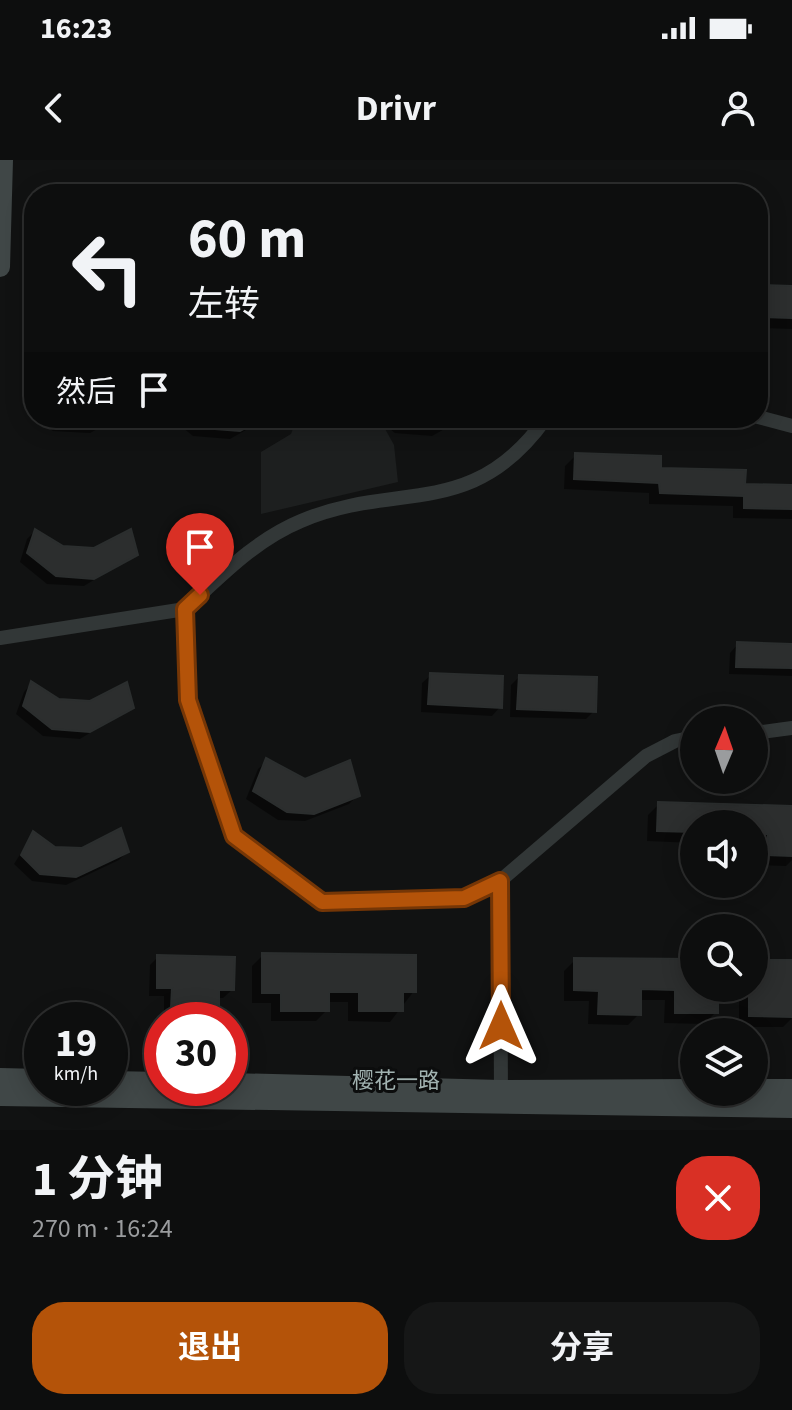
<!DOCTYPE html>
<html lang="zh">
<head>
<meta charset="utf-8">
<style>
	body { margin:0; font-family:"Source Sans 3","Noto Sans SC",sans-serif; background:#161717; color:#f1f3f6; height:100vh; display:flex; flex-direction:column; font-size:30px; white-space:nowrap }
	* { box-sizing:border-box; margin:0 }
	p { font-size:26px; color:#9a9c9e }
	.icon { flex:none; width:44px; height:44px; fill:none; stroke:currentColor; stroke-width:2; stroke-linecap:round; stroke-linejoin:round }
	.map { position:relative; height:970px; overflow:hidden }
	.drawer { display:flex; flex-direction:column; background:#0d0e0e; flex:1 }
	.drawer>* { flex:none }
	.top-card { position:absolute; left:24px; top:24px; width:744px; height:244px; border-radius:32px; box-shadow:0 4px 20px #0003,0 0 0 2px #2d2e2e; background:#0d0e0e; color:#f1f3f6; overflow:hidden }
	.needle { width:52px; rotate:2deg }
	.controls { position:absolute; left:680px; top:546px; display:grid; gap:16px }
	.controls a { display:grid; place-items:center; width:88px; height:88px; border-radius:50%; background:#0d0e0e; box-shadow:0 4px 20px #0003,0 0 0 2px #2d2e2e; font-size:40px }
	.speed { position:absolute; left:24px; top:842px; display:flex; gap:16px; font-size:40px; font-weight:700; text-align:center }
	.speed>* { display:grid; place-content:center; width:104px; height:104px; border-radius:50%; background:#0d0e0e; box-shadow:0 4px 20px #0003,0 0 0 2px #2d2e2e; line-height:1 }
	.speed small { font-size:20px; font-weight:400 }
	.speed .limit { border:12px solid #d22; background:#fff; color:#111 }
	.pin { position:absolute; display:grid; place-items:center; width:68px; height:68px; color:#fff; margin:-82px -34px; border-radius:50% 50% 50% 0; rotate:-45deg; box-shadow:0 0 8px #0007 }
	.pin .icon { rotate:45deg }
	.me { position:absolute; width:88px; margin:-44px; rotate:0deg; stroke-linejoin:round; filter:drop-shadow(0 0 6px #0008) }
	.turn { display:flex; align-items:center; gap:28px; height:168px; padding:0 32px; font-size:36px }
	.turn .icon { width:104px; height:104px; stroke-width:2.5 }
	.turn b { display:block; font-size:56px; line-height:68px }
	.then { display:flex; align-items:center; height:76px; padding:0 32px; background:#0003; gap:16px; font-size:30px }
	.round { display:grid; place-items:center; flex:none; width:84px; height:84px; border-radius:32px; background:#161717 }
	.overview { display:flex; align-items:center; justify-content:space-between; height:136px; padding:0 32px }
	h1 { font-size:48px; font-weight:700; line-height:60px }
	.button { display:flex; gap:16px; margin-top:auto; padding:16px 32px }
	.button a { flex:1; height:92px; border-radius:32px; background:#b45309; color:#fff; font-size:32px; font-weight:700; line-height:92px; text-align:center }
	.button a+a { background:#161717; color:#f1f3f6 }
	.status { display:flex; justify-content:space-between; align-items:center; height:56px; padding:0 40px; background:#0d0e0e; direction:ltr }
	.status svg { height:22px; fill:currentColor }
	header { display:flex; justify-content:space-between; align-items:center; height:104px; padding:0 32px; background:#0d0e0e; font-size:36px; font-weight:700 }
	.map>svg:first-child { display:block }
	.built { fill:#1d1f1f }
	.shadow { fill:#0007 }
	.building { fill:#2c2e2e; stroke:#2b2e2e; stroke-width:2 }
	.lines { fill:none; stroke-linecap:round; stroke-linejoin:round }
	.street { stroke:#323737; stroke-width:14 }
	.secondary { stroke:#404747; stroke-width:20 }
	.route-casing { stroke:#753606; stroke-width:20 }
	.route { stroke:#b45309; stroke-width:14 }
	.labels { text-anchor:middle; stroke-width:6; stroke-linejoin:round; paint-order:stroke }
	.street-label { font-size:22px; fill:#a2b3b1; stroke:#0c0d0d }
</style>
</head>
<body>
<div class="status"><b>16:23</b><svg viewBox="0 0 49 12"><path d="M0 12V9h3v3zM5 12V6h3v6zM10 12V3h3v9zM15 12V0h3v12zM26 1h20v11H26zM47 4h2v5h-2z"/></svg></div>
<header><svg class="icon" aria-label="back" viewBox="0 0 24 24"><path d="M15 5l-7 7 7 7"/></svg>Drivr<svg class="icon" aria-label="person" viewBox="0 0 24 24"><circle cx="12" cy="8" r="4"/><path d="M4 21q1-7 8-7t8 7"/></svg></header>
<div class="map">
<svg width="792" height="970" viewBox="0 0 792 970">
	<rect width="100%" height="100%" fill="#111212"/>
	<path class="built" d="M297,258H379L394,285L398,322L261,354V292L291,274Z"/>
	<path class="shadow" d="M758,127L792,128V169L758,168Z
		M34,225V256L25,248Z
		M37,258H117L90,273L53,271Z
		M171,258H267L230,279L193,276Z
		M376,258H464L432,276L395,273Z
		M576,295L743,326L792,327V359L733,358V346L649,344V333L564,329L565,306Z
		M35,371L62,388L136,394L84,426L47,424L20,402L27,379Z
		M738,484L792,486V516L729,514L730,493Z
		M431,515L500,547L492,556L421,552L422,523Z
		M519,517L594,551L586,559L510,557L511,525Z
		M31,524L58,541L132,547L80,579L43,576L16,554L24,532Z
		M267,601L305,621L357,636L349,644L305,661L278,660L246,639L258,609Z
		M659,644L792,648V700L786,706L757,705L754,664H694V683L647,681L648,655Z
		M33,674L54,689L127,692L119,700L66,725L32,721L14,704Z
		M263,795L414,831L390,862L348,861V842H327V850L316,861H271V843H252V806Z
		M158,797L232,830L223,838H217V848L209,857L164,856V836H149L150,805Z
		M575,800L694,801V828H754V802H792V858L783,867H739V840H716V852L704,864L664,863L665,840H639V854L628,865L588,864L589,841H564V811Z"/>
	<path class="building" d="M758,125L792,126V158L758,157Z
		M55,258H114L100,266L61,263Z
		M189,258H264L240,271L202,268Z
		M395,258H460L442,268L404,265Z
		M575,293L661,296V308L746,310L745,324L792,325V349L744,348V336L660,333L659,323L574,319Z
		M35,369L63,386L94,388L131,369L138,395L94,419L56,416L27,393Z
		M737,482L792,484V508L736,507Z
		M430,513L503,516L502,548L428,544Z
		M519,515L597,517L596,552L517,549Z
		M31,521L59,539L90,541L127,522L134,548L90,572L52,569L23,546Z
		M266,598L305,619L350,600L360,636L314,654L287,652L253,631Z
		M658,642L792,646V696L767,695L768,674H754V664H694V672L657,671Z
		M121,668L129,692L76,717L40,714L21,695L33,671L55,687L82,688Z
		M262,793L416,795V832H403V851H359V832H329V851H281V833H262Z
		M157,795L235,797L234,830H219V849L171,848L172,828H157Z
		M574,798L694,799V828H754V800H792V857L749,856V830H718V853H675V830L641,829V855L598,854L599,831L574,830Z"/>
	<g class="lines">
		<path class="street" d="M758,257L792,266
			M185,449C221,416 255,380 301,361C397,320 472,362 546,258
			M0,478L185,449L188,540L234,676L322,742L464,738L500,721L646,596L675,581L694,577
			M754,573L792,568
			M500,721L501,937"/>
		<path class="secondary" d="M0,107L3,0
			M0,918L42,919
			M110,921L162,922
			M230,923L501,930L694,929
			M754,929H792
			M0,936L792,948"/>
	</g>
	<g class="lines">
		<g class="route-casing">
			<path id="route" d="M200,435L185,449L188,540L234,676L322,742L464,738L500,721L501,866"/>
		</g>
		<use href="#route" class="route"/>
	</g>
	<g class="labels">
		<g class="street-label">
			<text x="396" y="928">樱花一路</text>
		</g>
	</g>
</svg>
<div class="controls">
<a><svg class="needle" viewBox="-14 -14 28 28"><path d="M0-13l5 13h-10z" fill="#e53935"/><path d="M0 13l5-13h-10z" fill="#9a9c9e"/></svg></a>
<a><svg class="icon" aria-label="sound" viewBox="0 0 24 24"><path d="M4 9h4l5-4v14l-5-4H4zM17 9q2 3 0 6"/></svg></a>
<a><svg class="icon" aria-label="search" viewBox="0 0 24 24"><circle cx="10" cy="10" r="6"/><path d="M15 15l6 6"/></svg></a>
<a><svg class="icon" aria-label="layers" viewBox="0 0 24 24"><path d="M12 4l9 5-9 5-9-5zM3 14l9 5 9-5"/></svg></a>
</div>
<div class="speed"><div>19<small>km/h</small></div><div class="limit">30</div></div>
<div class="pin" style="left:200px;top:435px;background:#d93025"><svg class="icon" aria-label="arrive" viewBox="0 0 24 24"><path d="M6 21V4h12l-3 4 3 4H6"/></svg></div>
<svg class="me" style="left:501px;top:866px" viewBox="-20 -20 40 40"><path d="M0-17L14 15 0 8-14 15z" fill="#b45309" stroke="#fff" stroke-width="4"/></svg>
<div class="top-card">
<div class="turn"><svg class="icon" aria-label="left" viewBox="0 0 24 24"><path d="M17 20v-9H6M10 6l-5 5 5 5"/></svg><div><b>60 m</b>左转</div></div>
<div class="then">然后<svg class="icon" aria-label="arrive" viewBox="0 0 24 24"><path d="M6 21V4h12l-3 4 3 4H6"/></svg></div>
</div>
</div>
<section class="drawer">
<div class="overview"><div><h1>1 分钟</h1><p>270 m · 16:24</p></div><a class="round" style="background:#d93025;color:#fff"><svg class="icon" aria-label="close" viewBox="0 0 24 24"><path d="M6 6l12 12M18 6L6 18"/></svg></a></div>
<div class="button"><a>退出</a><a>分享</a></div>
</section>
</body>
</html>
